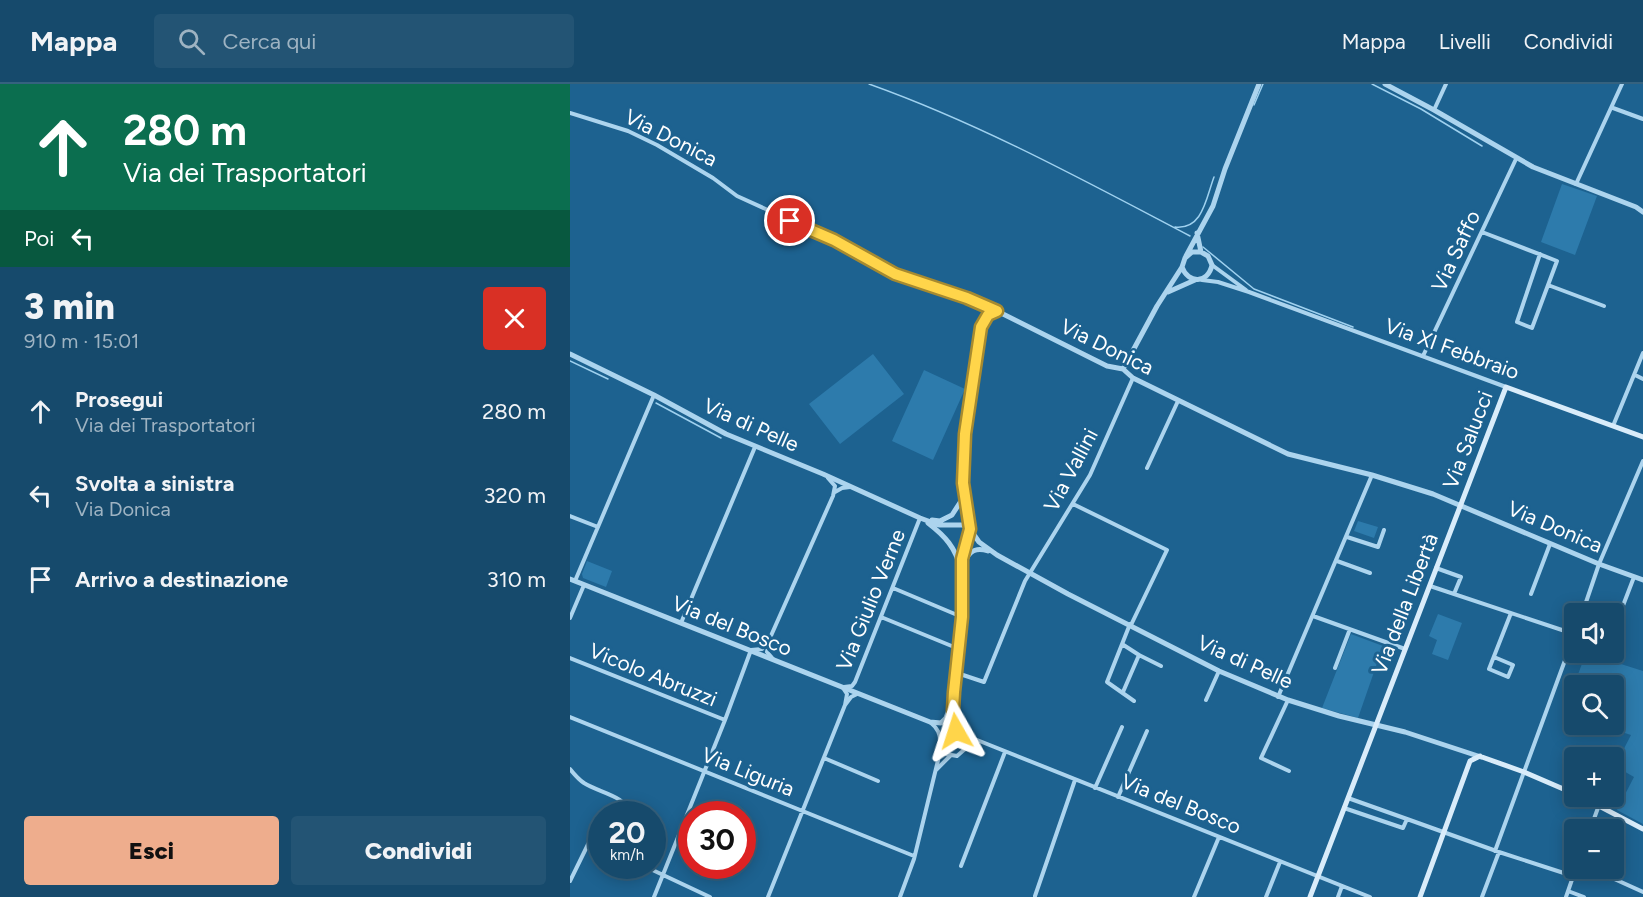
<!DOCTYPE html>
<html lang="it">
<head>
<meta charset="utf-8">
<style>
	body { margin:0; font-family:Figtree,sans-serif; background:#235474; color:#f1f3f6; height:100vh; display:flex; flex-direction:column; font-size:22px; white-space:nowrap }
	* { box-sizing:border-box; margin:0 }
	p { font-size:20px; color:#9eb3c2 }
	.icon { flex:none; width:33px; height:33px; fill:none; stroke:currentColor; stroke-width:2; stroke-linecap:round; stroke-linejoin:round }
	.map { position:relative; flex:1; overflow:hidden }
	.sheet { display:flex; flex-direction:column; background:#164a6c; width:570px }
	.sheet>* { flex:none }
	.top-card { background:#0b6e4f; color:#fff; overflow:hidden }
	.controls { position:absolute; left:994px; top:519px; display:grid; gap:12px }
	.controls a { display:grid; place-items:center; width:60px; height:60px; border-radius:6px; background:#164a6c; box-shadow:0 3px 15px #0003,0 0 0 2px #35627f; font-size:30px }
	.speed { position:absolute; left:18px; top:717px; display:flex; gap:12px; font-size:30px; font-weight:700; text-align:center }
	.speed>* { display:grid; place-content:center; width:78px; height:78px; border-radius:50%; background:#164a6c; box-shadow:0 3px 15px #0003,0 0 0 2px #35627f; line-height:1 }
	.speed small { font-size:15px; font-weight:400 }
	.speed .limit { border:9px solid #d22; background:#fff; color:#111 }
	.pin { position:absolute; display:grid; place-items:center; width:51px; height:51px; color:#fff; margin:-26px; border:3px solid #fff; border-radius:50%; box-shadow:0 2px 6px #0007 }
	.me { position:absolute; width:66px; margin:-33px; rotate:354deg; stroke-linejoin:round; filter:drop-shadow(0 0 4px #0008) }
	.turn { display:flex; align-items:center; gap:21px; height:126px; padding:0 24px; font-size:27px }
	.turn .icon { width:78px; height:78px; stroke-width:2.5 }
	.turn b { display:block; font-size:42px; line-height:51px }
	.then { display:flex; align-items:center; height:57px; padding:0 24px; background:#0003; gap:12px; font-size:22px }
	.round { display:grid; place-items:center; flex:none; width:63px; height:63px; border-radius:6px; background:#235474 }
	.headline { display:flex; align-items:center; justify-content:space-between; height:102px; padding:0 24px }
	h1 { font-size:36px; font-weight:800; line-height:45px }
	.action { display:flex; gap:12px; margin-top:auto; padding:12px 24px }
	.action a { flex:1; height:69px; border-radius:6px; background:#eead8d; color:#111; font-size:24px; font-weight:800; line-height:69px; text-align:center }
	.action a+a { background:#235474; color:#f1f3f6 }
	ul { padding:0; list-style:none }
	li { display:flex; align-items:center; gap:18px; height:84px; padding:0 24px }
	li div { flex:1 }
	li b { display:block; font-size:22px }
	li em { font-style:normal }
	header { display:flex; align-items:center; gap:36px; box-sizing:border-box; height:84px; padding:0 30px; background:#164a6c; border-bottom:2px solid #35627f }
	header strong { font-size:28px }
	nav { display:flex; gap:33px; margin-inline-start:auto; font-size:21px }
	.search { width:420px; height:54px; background:#235474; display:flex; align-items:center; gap:15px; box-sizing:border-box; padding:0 21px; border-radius:6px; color:#9eb3c2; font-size:22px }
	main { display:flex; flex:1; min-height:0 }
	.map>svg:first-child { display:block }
	.green { fill:#2d7bac }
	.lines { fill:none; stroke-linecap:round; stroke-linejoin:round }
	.stream { stroke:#9fd1ef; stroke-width:1.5 }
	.minor { stroke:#acd4ee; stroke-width:4 }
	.tertiary { stroke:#acd4ee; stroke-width:5 }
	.secondary { stroke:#d9ecfa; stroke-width:5 }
	.route-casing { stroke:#a68a30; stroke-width:15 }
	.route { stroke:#ffd54a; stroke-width:10 }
	.labels { text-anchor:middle; stroke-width:6; stroke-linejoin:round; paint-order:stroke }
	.street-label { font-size:21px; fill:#fff; stroke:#1d6290 }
</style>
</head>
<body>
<header>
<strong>Mappa</strong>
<div class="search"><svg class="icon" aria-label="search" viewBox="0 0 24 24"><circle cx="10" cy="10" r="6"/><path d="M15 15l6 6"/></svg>Cerca qui</div>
<nav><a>Mappa</a><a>Livelli</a><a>Condividi</a></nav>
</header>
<main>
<section class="sheet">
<div class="top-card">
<div class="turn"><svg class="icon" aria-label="ahead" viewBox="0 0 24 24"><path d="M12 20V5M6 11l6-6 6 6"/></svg><div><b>280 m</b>Via dei Trasportatori</div></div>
<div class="then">Poi<svg class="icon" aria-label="left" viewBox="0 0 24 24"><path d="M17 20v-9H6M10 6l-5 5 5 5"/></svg></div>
</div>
<div class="headline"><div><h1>3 min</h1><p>910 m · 15:01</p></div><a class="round" style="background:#d93025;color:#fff"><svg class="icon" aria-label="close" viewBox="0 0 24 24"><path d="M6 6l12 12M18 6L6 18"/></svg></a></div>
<ul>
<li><svg class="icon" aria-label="ahead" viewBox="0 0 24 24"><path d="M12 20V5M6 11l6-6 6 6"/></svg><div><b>Prosegui</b><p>Via dei Trasportatori</p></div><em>280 m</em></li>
<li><svg class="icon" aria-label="left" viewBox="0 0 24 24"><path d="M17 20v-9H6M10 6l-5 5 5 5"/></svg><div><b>Svolta a sinistra</b><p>Via Donica</p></div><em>320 m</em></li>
<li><svg class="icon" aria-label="arrive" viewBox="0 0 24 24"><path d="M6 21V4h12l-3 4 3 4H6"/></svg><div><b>Arrivo a destinazione</b></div><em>310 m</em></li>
</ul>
<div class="action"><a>Esci</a><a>Condividi</a></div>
</section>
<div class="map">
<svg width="1073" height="813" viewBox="0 0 1073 813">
	<rect width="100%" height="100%" fill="#1d6290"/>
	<path class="green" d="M992,100L1027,112L1005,171L971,158Z
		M303,270L334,310L270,360L239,320Z
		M354,286L395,305L363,376L322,357Z
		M788,437L808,443L804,454L784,447Z
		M17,477L42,487L36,503L13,494L12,490Z
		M868,530L892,539L878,576L862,570L867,556L859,552Z
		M781,550L813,562L788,634L752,624Z
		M1016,569L1073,587V740L1047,726L1064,693L1045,682L1061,651L1030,641L1044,640V602H1005V632L994,628Z"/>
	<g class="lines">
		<path class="stream" d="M299,0C411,40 515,97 620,152
			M802,0L851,25L912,62
			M684,21L693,0
			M605,143C633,146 636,114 644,93
			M633,163L684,205L783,243
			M0,277L38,295
			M86,319L151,354"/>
		<path class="minor" d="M1043,24L1073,35
			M864,26L876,0
			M0,29L58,47L87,61L143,94L167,112L264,156L325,190L427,227
			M1006,100L1052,0
			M912,148L987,177L962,244L947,238L970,170
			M642,181L676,206
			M632,196L648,198L679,208L936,303
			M978,201L1034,222
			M853,272L946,75
			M1065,291L1073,295
			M1043,342L1073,269
			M577,384L608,317
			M265,408L272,404L280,403
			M503,420L597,466L561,541
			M0,432L28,443
			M777,453L808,463L814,446
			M767,477L800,489
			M866,484L891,493L884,510
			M5,497L84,311
			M860,502L1004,550
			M323,504L392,533
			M961,510L980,460
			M1012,530L1029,480L1073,377
			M743,532L835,565
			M311,533L389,565
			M0,534L14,501
			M111,539L185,363
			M560,540L537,598L564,617
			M1044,545L1064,493
			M552,560L569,571L553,608
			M569,571L591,582
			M924,573L943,581L938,593L919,585L941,529
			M0,574L155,636
			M203,575L197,568L200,554L263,412L265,402L258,394
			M765,584L780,545
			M387,589L414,598L455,497L520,391L563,294
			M274,603L282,602L285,598L350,434
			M273,604L277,610L275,621L281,613L287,610
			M708,613L802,391
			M383,615L384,640L386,647
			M636,616L649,587
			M718,616L691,674L719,687
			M0,633L344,772
			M361,639C375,650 366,659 376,670L387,672L395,665V653L386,647L377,648L371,655
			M392,650L800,813
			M254,674L308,697
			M0,685C4,690 8,695 14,699C30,709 54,711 62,730
			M366,686L380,672
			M525,704L552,643
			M548,713L577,647
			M774,724L833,744L837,735L778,714
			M837,735L929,768L1003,792
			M1020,746L1029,721
			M925,767L1005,549
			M74,782L140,813
			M391,782L435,668
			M1020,784L1073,808
			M0,797L27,742
			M998,807L1014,813
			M465,812L505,696
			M84,813L155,636L181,566L192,565L200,554
			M198,813L275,621
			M330,813L344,775L371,664
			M624,813L649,753
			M696,813L710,778
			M768,813L772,802
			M912,813L929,768
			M996,813L1006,784"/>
		<path class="tertiary" d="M815,0L864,26L963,83L1066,123L1073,128
			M627,149L631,168
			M616,172L643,122L655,85L689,0
			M598,208L625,196
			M0,270L84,311L156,350L253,390L350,434L369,441H393L400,445L409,458L427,471L498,510L649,587L718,616L769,632L835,648L911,673
			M553,285L587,222L612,183L615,174L622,168H631L638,172L642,181C638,200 618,200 612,183
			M362,436L370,437L382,431L391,417L395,349L411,243L418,231L427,227L537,282L553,285L563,294L718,370L802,391L863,410L1029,480L1073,496
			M358,439C375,452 386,464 390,484
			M395,478C399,467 406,463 418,467
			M0,495L360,638L371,639L376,634L379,626L387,589L392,533V475L400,451L394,406"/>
		<path class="secondary" d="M912,673L954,688L1005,710
			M1010,712L1073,745
			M740,813L936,303L1073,353
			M850,813L900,677L910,672"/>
	</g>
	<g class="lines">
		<g class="route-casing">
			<path id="route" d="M220,137L264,156L325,190L397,214L427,227L418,231L411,243L395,350L393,399L400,445L392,475V533L384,608L383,626L386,647"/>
		</g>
		<use href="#route" class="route"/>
	</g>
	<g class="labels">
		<g class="street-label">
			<text transform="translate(101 54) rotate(27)" y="7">Via Donica</text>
			<text transform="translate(886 167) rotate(-65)" y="7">Via Saffo</text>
			<text transform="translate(537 263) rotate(26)" y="7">Via Donica</text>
			<text transform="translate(882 265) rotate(20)" y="7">Via XI Febbraio</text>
			<text transform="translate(181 341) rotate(24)" y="7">Via di Pelle</text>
			<text transform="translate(898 356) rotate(-69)" y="7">Via Salucci</text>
			<text transform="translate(501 386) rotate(-62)" y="7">Via Vallini</text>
			<text transform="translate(985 443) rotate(23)" y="7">Via Donica</text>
			<text transform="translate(301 516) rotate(-68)" y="7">Via Giulio Verne</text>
			<text transform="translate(835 520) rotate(-69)" y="7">Via della Libertà</text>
			<text transform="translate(162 542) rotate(22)" y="7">Via del Bosco</text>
			<text transform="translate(675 578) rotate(24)" y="7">Via di Pelle</text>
			<text transform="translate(83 591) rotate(22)" y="7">Vicolo Abruzzi</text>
			<text transform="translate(178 688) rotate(22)" y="7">Via Liguria</text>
			<text transform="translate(611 720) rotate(22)" y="7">Via del Bosco</text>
		</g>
	</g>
</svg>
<div class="controls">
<a><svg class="icon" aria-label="sound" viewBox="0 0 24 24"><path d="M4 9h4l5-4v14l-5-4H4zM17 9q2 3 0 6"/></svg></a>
<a><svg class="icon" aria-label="search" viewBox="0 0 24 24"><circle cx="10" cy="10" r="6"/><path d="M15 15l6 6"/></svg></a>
<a>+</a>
<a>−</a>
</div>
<div class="speed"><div>20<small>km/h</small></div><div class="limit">30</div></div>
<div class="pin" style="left:220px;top:137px;background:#d93025"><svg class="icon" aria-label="arrive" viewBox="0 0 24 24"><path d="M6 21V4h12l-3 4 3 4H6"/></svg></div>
<svg class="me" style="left:386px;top:647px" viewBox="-20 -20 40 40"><path d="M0-17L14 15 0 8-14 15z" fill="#ffd54a" stroke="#fff" stroke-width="4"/></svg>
</div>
</main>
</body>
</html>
